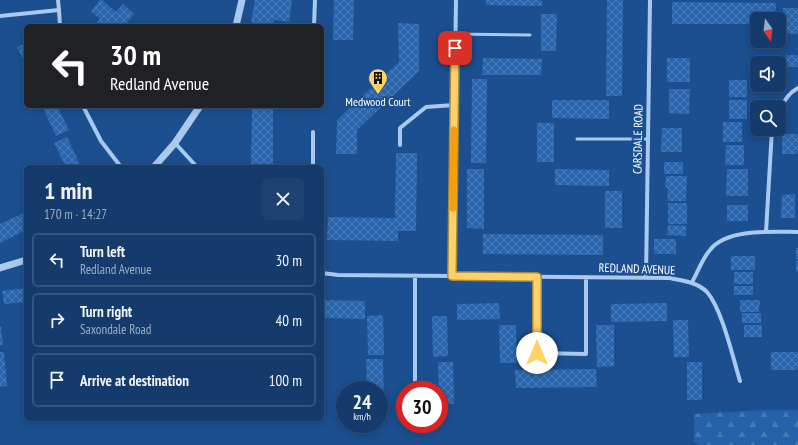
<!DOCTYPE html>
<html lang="en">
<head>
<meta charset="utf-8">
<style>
	body { margin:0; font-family:"PT Sans Narrow",sans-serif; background:#1d4271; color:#f1f3f6; height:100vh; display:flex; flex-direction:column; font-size:15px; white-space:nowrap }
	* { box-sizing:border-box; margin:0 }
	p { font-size:13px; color:#9dadc1 }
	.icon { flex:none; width:22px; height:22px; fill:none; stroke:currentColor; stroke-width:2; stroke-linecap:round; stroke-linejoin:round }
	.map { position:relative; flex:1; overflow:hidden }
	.side { position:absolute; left:24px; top:165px; width:300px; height:256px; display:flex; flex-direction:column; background:#143b6b; border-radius:6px; box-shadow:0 2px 10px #0003,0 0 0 1px #33557e }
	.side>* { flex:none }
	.guide { position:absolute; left:24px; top:24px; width:300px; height:84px; border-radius:6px; box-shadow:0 2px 10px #0003,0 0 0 1px #33557e; background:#202124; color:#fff; overflow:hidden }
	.needle { width:26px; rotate:166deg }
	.fabs { position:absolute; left:750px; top:12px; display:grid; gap:8px }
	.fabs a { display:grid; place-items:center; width:36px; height:36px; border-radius:6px; background:#143b6b; box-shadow:0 2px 10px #0003,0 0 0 1px #33557e; font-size:20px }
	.speed { position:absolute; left:336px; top:381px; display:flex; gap:8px; font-size:20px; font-weight:700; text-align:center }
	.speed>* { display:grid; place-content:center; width:52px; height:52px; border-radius:50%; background:#143b6b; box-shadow:0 2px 10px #0003,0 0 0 1px #33557e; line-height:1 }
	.speed small { font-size:10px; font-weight:400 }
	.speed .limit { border:6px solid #d22; background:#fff; color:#111 }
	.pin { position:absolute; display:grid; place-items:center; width:34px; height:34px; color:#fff; margin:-17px; border-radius:8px; box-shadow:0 2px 6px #0006 }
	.me { position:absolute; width:44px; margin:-22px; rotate:0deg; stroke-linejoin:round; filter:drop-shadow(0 0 3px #0008) }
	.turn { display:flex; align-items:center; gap:14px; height:84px; padding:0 20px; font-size:18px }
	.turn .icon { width:52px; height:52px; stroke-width:2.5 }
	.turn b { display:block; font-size:28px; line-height:34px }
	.round { display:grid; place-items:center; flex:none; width:42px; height:42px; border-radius:6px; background:#1d4271 }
	.head { display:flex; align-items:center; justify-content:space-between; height:68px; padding:0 20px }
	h1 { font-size:24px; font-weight:700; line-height:30px }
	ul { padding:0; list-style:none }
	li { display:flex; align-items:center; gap:12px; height:54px; margin:0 8px 6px; padding:0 12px; border:2px solid #33557e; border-radius:6px }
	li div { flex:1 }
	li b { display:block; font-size:15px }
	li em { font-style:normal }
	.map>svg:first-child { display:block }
	.forest { fill:url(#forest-firs) }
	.building { fill:url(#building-cross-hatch) }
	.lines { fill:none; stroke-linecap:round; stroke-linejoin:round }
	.service { stroke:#a9c9ee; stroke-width:3 }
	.minor { stroke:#a9c9ee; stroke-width:4 }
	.tertiary { stroke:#a9c9ee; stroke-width:7 }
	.route-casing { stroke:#a68842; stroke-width:10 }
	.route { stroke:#ffd166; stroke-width:7 }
	.slow { stroke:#f59e0b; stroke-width:7 }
	.labels { text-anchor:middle; stroke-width:4; stroke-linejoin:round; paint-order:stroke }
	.poi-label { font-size:12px; fill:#fff; stroke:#1b4f8f }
	.street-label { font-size:12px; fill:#fff; stroke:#1b4f8f }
</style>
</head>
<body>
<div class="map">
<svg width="798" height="445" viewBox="0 0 798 445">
	<defs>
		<pattern id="forest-firs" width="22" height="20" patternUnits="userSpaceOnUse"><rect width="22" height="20" fill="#2461a8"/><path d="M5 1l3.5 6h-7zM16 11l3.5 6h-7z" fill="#4579b5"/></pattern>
		<pattern id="building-cross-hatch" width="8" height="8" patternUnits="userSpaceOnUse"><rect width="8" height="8" fill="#2a66ad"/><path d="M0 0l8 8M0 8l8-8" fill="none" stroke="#4a7db9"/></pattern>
	</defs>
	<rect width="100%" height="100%" fill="#1b4f8f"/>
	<path class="forest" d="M763,410H798V445H699L694,442V414Z"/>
	<path class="building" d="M100,0H102L116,12L123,4L134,14L124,26H94L100,19L91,11Z
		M255,0H292L289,22L274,20L273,26L251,22Z
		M334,0H354L353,40H333Z
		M486,0H542V6L486,5Z
		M607,0H623L622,96H606Z
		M672,2L776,3L775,19H757V24H672Z
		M783,8H798V34L783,33Z
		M541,14H557L556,51H541Z
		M398,23L419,24V71L357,130V154H336L337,120L399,62Z
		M26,43V65L17,47Z
		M786,55H798V67H786Z
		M483,58L542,59L541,75H482Z
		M667,58H690V82H667Z
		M755,62H771V63H757V77H755Z
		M472,79H487L486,163H471Z
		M729,80H747V97H729Z
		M669,89H690L689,114L669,113Z
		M552,100H609V119L552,118Z
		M729,100H747V119H729Z
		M42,106H57L69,130L56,136Z
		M252,106H273V167H251Z
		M723,122H742V142H723Z
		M537,123H554V162H537Z
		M662,128H682V152H661Z
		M782,134H798V154H782Z
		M67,137L81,167H66L54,143Z
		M726,145H744V165H725Z
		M396,153H417L416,231H398V241L327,240L328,217L395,218Z
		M664,162H683V174H664Z
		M467,169H484V229L467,228Z
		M555,169L609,170V186L555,185Z
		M727,169H748V196H726Z
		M666,176H687L686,201H667L668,188H665Z
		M605,191H622V228H605Z
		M795,194V218H781L782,195Z
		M668,203H687V224H668Z
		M727,205H748V221H727Z
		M26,212V230L0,243V224Z
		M668,225L686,226V236L667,235Z
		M483,234L603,235V255L483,254Z
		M654,239H676V254H654Z
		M796,248H798V259H796Z
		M731,256H755V270H731Z
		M796,261H798V271H796Z
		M734,272H753V284H734Z
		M734,286H753V295H734Z
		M26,288V302L4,304L2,291Z
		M322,300L365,301V319L322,318Z
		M740,300H760L759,312H740Z
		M499,303L500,319L457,320V304Z
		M667,303V321L611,322V304Z
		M742,313H761V323H742Z
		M383,315L384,355H368L367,316Z
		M432,316H447L448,356L433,357Z
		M673,320H688L689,357H674Z
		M499,325H516L517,363H500Z
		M596,325H614V366L597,367Z
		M744,325H762V337H744Z
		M0,327H1L3,345H0Z
		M0,352H4L7,386L0,387Z
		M771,352H798V370H771Z
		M366,359H383L384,400H379V390H367Z
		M438,362H453L454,404H439Z
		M687,362H702V400H687Z
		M596,369L597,387L516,388L515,370Z"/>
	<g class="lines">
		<path class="service" d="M455,34L530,35
			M577,139H648"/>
		<path class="minor" d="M58,0L59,10
			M0,16L59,10L60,26
			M314,26L315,0
			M83,106L101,141L121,167
			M314,107V106
			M779,111C783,102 788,93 798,88
			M175,143L197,167
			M400,145V128L426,107L454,105
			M313,167V132
			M766,232L772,129
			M322,273L338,275L670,278C683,281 697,282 707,292C722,309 733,358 740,381
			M452,276L456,0
			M537,277V353L586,354V277
			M646,278L650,0
			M692,282C698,272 702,259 710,250C727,228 773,232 798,232
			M415,387V276"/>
		<path class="tertiary" d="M236,26L242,0
			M154,167L175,143L200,106
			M0,268L26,260"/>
	</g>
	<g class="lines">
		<g class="route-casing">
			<path id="route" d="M455,48L452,276L537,277V353"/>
		</g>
		<use href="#route" class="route"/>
		<path class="slow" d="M453,208L454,130"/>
	</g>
	<defs>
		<g id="building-pin" transform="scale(1)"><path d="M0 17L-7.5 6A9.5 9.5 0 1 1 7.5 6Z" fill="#ffd166" stroke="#1b4f8f"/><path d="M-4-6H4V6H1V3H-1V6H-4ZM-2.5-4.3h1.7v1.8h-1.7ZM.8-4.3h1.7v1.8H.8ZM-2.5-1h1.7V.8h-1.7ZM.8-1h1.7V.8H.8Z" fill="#111"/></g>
	</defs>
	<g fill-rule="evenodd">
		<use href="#building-pin" x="378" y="78"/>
	</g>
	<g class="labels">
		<g class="poi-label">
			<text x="378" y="106">Medwood Court</text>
		</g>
		<g class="street-label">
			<text transform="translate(638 139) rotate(-89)" y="4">CARSDALE ROAD</text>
			<text transform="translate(637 269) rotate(2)" y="4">REDLAND AVENUE</text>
		</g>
	</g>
</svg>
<div class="fabs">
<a><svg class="needle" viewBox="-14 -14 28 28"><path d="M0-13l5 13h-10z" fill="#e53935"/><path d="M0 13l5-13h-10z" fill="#9dadc1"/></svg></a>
<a><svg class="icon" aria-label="sound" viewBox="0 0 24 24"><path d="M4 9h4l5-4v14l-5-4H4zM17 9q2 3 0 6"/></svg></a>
<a><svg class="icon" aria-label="search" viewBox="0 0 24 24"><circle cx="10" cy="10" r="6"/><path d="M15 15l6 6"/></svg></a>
</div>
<div class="speed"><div>24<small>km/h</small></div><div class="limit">30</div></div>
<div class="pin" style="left:455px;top:48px;background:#d93025"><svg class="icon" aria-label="arrive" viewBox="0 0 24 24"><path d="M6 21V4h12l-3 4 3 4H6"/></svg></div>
<svg class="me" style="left:537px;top:353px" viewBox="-20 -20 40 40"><circle r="19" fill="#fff"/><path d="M0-13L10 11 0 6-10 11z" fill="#ffd166"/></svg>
<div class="guide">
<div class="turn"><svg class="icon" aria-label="left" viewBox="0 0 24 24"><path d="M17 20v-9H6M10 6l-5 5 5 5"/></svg><div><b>30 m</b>Redland Avenue</div></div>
</div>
<section class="side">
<div class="head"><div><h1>1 min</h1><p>170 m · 14:27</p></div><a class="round"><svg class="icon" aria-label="close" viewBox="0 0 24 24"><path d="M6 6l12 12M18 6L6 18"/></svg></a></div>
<ul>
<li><svg class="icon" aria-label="left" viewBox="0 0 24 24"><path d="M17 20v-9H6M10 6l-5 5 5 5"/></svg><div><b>Turn left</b><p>Redland Avenue</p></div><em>30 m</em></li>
<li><svg class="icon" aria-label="right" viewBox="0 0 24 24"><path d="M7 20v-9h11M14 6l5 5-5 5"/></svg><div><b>Turn right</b><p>Saxondale Road</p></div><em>40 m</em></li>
<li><svg class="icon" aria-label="arrive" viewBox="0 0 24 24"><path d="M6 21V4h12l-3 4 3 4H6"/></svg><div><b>Arrive at destination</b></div><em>100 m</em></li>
</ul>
</section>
</div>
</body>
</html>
